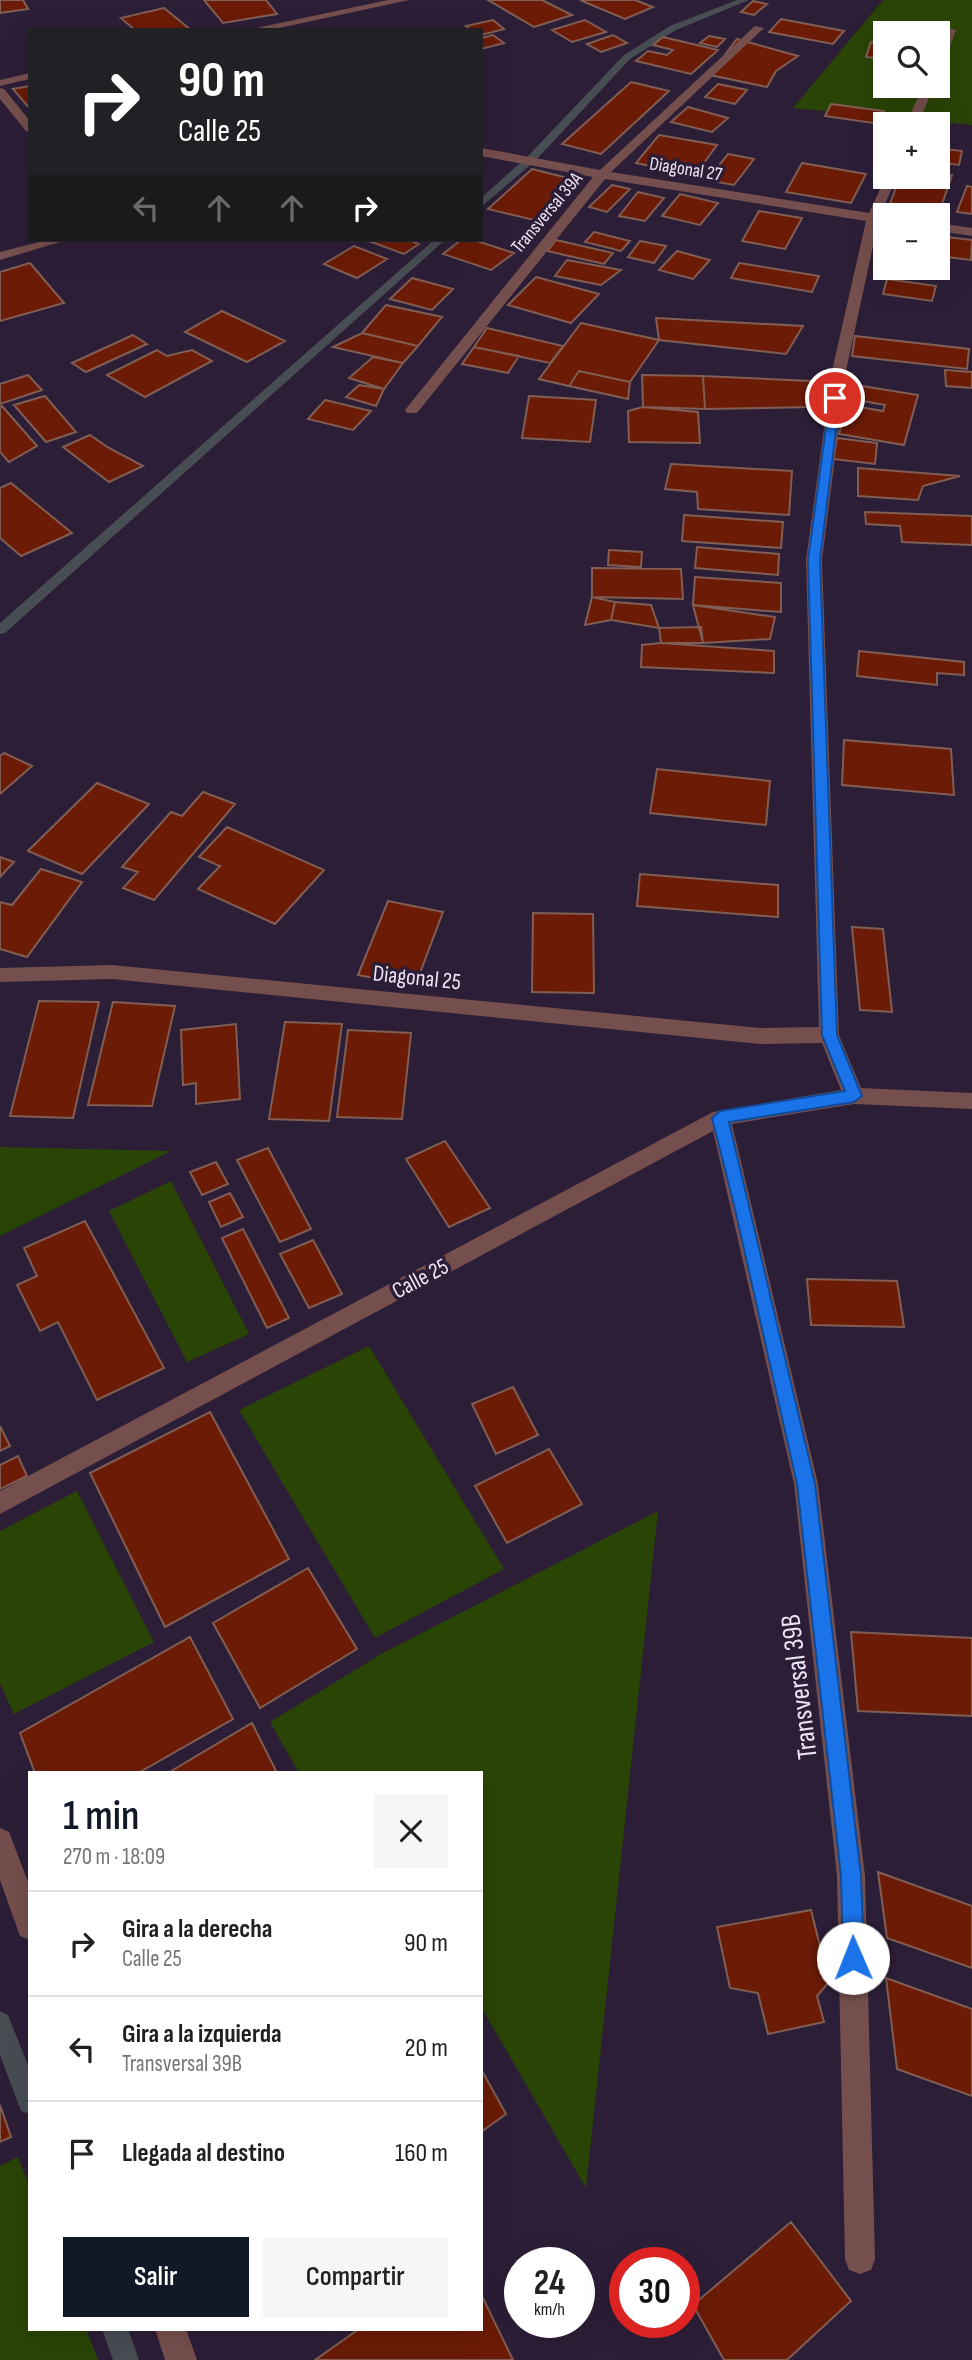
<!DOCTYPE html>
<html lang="es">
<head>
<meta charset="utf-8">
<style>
	body { margin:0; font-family:"Sofia Sans Condensed",sans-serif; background:#f6f6f6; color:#202124; height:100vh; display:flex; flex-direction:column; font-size:26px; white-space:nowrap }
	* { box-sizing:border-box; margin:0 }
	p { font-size:23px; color:#757577 }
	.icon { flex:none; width:38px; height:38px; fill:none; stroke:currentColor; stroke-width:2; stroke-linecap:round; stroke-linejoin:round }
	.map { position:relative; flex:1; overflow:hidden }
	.drawer { position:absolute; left:28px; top:1771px; width:455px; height:560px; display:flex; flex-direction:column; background:#fff; border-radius:0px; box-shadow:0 7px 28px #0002 }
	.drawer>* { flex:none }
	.hud { position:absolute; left:28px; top:28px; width:455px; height:214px; border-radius:0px; box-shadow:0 7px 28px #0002; background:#202124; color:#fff; overflow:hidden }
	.tools { position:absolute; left:873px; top:21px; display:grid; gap:14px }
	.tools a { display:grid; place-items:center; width:77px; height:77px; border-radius:0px; background:#fff; box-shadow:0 7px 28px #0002; font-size:35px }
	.speed { position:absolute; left:504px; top:2247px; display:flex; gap:14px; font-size:35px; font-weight:700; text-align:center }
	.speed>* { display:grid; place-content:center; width:91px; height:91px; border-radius:50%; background:#fff; box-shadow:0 7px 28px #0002; line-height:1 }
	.speed small { font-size:18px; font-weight:400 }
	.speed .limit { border:10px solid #d22; background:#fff; color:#111 }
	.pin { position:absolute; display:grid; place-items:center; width:60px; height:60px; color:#fff; margin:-30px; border:4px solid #fff; border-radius:50%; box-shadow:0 2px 7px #0007 }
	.me { position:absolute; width:77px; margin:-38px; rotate:359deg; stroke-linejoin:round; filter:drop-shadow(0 0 5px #0008) }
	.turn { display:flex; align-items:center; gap:24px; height:147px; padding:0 35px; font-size:32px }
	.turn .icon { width:91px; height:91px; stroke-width:2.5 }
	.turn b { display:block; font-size:49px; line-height:60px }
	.lanes { display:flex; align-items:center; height:66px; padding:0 35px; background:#0003; justify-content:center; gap:35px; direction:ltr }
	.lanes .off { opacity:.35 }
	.round { display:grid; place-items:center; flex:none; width:74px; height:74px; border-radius:0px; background:#f6f6f6 }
	.head { display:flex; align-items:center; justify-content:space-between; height:119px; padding:0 35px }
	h1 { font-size:42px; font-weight:600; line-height:52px; color:#111827 }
	.action { display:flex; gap:14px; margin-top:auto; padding:14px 35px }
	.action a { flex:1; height:80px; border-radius:0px; background:#111827; color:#fff; font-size:28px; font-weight:600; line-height:80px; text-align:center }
	.action a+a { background:#f6f6f6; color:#202124 }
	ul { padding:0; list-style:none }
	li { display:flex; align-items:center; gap:21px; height:105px; padding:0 35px; border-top:2px solid #e0e0e0 }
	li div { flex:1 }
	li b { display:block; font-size:26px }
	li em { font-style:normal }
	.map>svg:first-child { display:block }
	.green { fill:#2a4406; fill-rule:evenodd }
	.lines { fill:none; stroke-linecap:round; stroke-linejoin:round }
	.stream { fill:#484d54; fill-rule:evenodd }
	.building { fill:#6b1b06; stroke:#815e54; stroke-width:2 }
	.minor { fill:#754f4d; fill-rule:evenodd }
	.route { fill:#1a73e8; stroke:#114b97; stroke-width:2 }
	.labels { text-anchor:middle; stroke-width:7; stroke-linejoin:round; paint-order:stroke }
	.far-street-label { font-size:19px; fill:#ece3f4; stroke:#2c1e37 }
	.street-label { font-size:23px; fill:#ece3f4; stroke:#2c1e37 }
	.near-street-label { font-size:28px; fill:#ece3f4; stroke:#2c1e37 }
</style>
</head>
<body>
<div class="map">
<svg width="972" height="2360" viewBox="0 0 972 2360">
	<rect width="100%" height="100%" fill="#2c1e37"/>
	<path class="green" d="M883,0H972V125L793,108ZM886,33H938V86H886Z
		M0,1147L171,1151L0,1236Z
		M171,1181L249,1334L187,1362L109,1211Z
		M369,1346L504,1569L375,1638L239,1410Z
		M77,1491L154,1642L14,1714L0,1684V1531Z
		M658,1511L586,2188L481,2007V1773H299L270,1722L383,1653Z
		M18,2157L30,2187V2329H86L98,2360H0V2166Z"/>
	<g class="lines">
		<path class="stream" d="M737,0H749L676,30L630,59L536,160L481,207V198L528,156L624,55L670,26Z
			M434,240H445L5,633L0,634V623Z
			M0,2011L8,2015L30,2070V2114L21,2111L0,2055Z
			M102,2329H128L139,2360H113Z"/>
	</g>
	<path class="building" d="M0,0H23L28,9L0,13Z
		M204,0H266L277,14L223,23Z
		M488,0H542L572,15L534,27Z
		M580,0H635L653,7L625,19Z
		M753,1L767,4L754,15L741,12Z
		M164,8L191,30H135L121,18Z
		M781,19L844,31L833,44L769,32Z
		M493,20L504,29L481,35V30H471L466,26Z
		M585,20L606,32L572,42L552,30Z
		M493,35L504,43L481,49V38Z
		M613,35L627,43L601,52L587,44Z
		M709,36L725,39L717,47L700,43Z
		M663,37L718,50L691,74L636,61L648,51L667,55L673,50L653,45Z
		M737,39L798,56L776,71L767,87L710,75Z
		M871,42L886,45V59L866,57Z
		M631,82L669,91L601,154L562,144Z
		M718,84L747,90L735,104L705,97Z
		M30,86V109L13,89Z
		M831,104L884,111L880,124L825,116Z
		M688,107L728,118L712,132L671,122Z
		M659,135L717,145L695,175L636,163Z
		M938,148L962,151L959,165L938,162Z
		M728,154L754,159L734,185L707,180Z
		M802,163L866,174L851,203L786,192Z
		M532,169L580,181L538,221L488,209Z
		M938,173L952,175L938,216L888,209L900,177H938Z
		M612,185L630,189L607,212L589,207Z
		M967,186L972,187V214L957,212Z
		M638,192L664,198L645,221L619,216Z
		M680,194L718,203L700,225L662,216Z
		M759,211L802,218L785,249L742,241Z
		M594,232L630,241L621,251L585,242Z
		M938,236L972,240L971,260L938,256Z
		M366,240H408L419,244L404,254Z
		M461,240H474L514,253L491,270L443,254Z
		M556,240L613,253L604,264L547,251Z
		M640,241L666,246L654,263L628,257Z
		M354,246L387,259L357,278L324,264Z
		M677,251L710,260L693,279L659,270Z
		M567,260L621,270L601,285L555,276Z
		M30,263L64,303L0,321V272Z
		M739,263L819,276L812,292L731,278Z
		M536,277L599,294L571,323L508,305Z
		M412,278L453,289L432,310L390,299Z
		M887,279L936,286L932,301L883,294Z
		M386,305L442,317L418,346L362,333Z
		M222,311L285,341L247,362L185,332Z
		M656,318L803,326L786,354L659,340Z
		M581,323L659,340L630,382L579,371L569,386L539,379Z
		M487,328L563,346L550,363L474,347Z
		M362,333L418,346L403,363L333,347Z
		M133,335L147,344L86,372L72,363Z
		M855,336L969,349L967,369L852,356Z
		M474,347L519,356L508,373L462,364Z
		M157,350L167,356L192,350L212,361L145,397L107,375Z
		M373,357L403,363L384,389L349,378Z
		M945,370L972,372V388L946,386Z
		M579,371L630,382L628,399L569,386Z
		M28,375L42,390L0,404V384Z
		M642,375L703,376L705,409L643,407Z
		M703,376L810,381L813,407L705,409Z
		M359,385L384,389L376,406L346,397Z
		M862,386L918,395L904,445L839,434L848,405L883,411L885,405L857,400Z
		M45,396L76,432L46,442L14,405Z
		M529,396L596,400L590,442L522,438Z
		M325,400L371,411L353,430L308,419Z
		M2,406L37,446L9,462L0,452V407Z
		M643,407L698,412L700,443L629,442L628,411Z
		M90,435L109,448L143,466L109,482L63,447Z
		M837,438L877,443L875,464L833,459Z
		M671,464L792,471L789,515L698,509L697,492L665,489Z
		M858,468L960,476L923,486L918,500L858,496Z
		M11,483L72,533L21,556L0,538V488Z
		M865,512L972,516V545L902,542L900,526L866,524Z
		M684,515L783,522L781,548L682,541Z
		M697,547L779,554L778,575L695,568Z
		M609,550L642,552L641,567L608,565Z
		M592,568L681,569L683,599L592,597Z
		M695,577L781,583V612L693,605Z
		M592,597L615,602L611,620L585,625Z
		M615,602L651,605L659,628L611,620Z
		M693,605L775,617L770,639L703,643Z
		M701,627L703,643H661L659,628Z
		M661,643L774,651V673L641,667L642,645Z
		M859,651L964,662V675L937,673V685L857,676Z
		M844,740L951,749L954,795L842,785Z
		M4,753L32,766L0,794V756Z
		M657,769L770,781L766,825L650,813Z
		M97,783L149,804L82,874L28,851Z
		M203,792L235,804L154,900L123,888L138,872L122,867L171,812L182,816Z
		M227,827L324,870L275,924L198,889L220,866L199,857Z
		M0,857L14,862L0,877Z
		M41,869L82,882L27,957L0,949V902L12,905Z
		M640,874L778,885V917L637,906Z
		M388,901L443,912L415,986L358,975Z
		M533,913L593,914L594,993L532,992Z
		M852,927L883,929L892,1012L860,1010Z
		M39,1001L99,1002L73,1118L10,1116Z
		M113,1002L175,1006L152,1106L88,1105Z
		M285,1022L342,1024L329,1121L269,1119Z
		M236,1024L240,1099L196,1104V1083L183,1085L181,1030Z
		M348,1030L411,1033L402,1119L337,1117Z
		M445,1141L490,1208L449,1227L406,1159Z
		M268,1148L311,1229L280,1242L237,1160Z
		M216,1162L228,1184L202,1195L190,1172Z
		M230,1193L243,1217L221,1227L209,1202Z
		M85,1221L164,1368L97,1400L58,1322L40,1331L17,1285L37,1276L24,1248Z
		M243,1229L289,1318L267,1328L222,1238Z
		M313,1240L342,1294L309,1308L280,1254Z
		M807,1279L897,1281L904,1327L811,1325Z
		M513,1387L538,1435L496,1454L472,1404Z
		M210,1412L289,1559L165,1627L90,1473Z
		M0,1426L10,1446L0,1451Z
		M549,1449L582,1504L507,1543L475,1486Z
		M18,1456L27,1476L0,1489V1465Z
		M308,1568L357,1649L260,1708L213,1623Z
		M851,1632L972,1638V1716L858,1711Z
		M190,1637L233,1719L138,1773H35L20,1733Z
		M252,1723L277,1773H168Z
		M878,1872L972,1906V1968L887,1938Z
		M811,1910L829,1982L817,1996L824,2022L768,2034L758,1993L730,1988L717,1927Z
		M886,1978L972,2009V2096L897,2069Z
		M481,2069L506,2114L481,2132Z
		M0,2105L11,2137L0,2142Z
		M791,2222L851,2301L787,2360H724L693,2305Z
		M481,2294L513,2360H315L359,2329H481Z"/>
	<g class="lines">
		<path class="minor" d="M388,0H409L270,30H247Z
			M755,26L764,28L611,172L869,213L886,176L897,177L880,215L886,216V224L878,223L846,371L822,560L839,1035L861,1088L972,1093V1109L854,1104L732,1124L818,1484L865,1876L875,2259L871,2270L860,2274L849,2270L845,2259L837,1876L794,1484L713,1131L0,1514V1491L713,1112L841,1090L822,1043L760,1044L112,979L0,982V968L112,965L760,1028L819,1027L806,560L832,371L866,221L605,179L417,413H407L405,410L593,177L481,156V148L600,170Z
			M947,28L956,30L944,62L938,65V48Z
			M30,73V79L0,86V80Z
			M923,86H934L918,124H906Z
			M0,88L4,89L30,121V132L26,131L0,99Z
			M938,223L972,228V236L938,231Z
			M47,240H67L0,260V252Z
			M0,1828L9,1832L30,1887V1940L20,1936L0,1880Z
			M155,2329H186L197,2360H165Z"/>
	</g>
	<path class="route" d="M835,395L840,398L820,560L837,1035L862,1096L854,1102L729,1122L815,1484L861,1876L864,1958L861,1965L853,1968L846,1965L843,1958L841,1876L797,1484L735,1209L712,1118L720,1111L845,1091L822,1035L808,560L830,398Z"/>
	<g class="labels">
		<g class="far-street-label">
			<text transform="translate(686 168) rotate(9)" y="7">Diagonal 27</text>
			<text transform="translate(546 212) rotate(-50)" y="7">Transversal 39A</text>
		</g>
		<g class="street-label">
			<text transform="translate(417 977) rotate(6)" y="8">Diagonal 25</text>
			<text transform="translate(420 1278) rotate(-28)" y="8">Calle 25</text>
		</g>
		<g class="near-street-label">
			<text transform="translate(798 1687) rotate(-97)" y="10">Transversal 39B</text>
		</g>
	</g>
</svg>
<div class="tools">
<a><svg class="icon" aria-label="search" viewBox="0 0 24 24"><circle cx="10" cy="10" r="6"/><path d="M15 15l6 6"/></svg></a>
<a>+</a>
<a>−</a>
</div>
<div class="speed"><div>24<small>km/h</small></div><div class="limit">30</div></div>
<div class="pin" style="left:835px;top:398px;background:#d93025"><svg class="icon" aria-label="arrive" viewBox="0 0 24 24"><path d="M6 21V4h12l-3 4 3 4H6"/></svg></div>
<svg class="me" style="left:853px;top:1958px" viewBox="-20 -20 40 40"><circle r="19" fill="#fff"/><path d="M0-13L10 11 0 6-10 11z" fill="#1a73e8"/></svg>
<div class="hud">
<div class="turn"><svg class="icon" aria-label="right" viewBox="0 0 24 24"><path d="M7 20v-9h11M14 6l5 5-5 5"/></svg><div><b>90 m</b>Calle 25</div></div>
<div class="lanes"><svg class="icon off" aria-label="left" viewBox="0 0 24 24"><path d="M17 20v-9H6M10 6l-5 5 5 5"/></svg><svg class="icon off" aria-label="ahead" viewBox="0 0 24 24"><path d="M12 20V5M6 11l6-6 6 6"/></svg><svg class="icon off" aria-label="ahead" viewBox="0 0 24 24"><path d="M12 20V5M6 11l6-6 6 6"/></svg><svg class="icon" aria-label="right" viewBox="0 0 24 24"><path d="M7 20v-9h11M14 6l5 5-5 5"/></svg></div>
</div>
<section class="drawer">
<div class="head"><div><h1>1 min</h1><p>270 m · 18:09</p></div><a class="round"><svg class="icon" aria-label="close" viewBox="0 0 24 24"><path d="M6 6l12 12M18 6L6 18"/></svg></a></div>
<ul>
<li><svg class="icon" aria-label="right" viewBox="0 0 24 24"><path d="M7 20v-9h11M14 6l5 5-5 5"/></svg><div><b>Gira a la derecha</b><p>Calle 25</p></div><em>90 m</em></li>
<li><svg class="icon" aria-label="left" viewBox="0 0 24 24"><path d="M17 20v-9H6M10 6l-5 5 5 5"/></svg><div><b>Gira a la izquierda</b><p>Transversal 39B</p></div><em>20 m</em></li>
<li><svg class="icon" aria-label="arrive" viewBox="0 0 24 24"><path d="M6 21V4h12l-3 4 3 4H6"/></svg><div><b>Llegada al destino</b></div><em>160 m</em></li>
</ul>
<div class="action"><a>Salir</a><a>Compartir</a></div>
</section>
</div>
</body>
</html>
